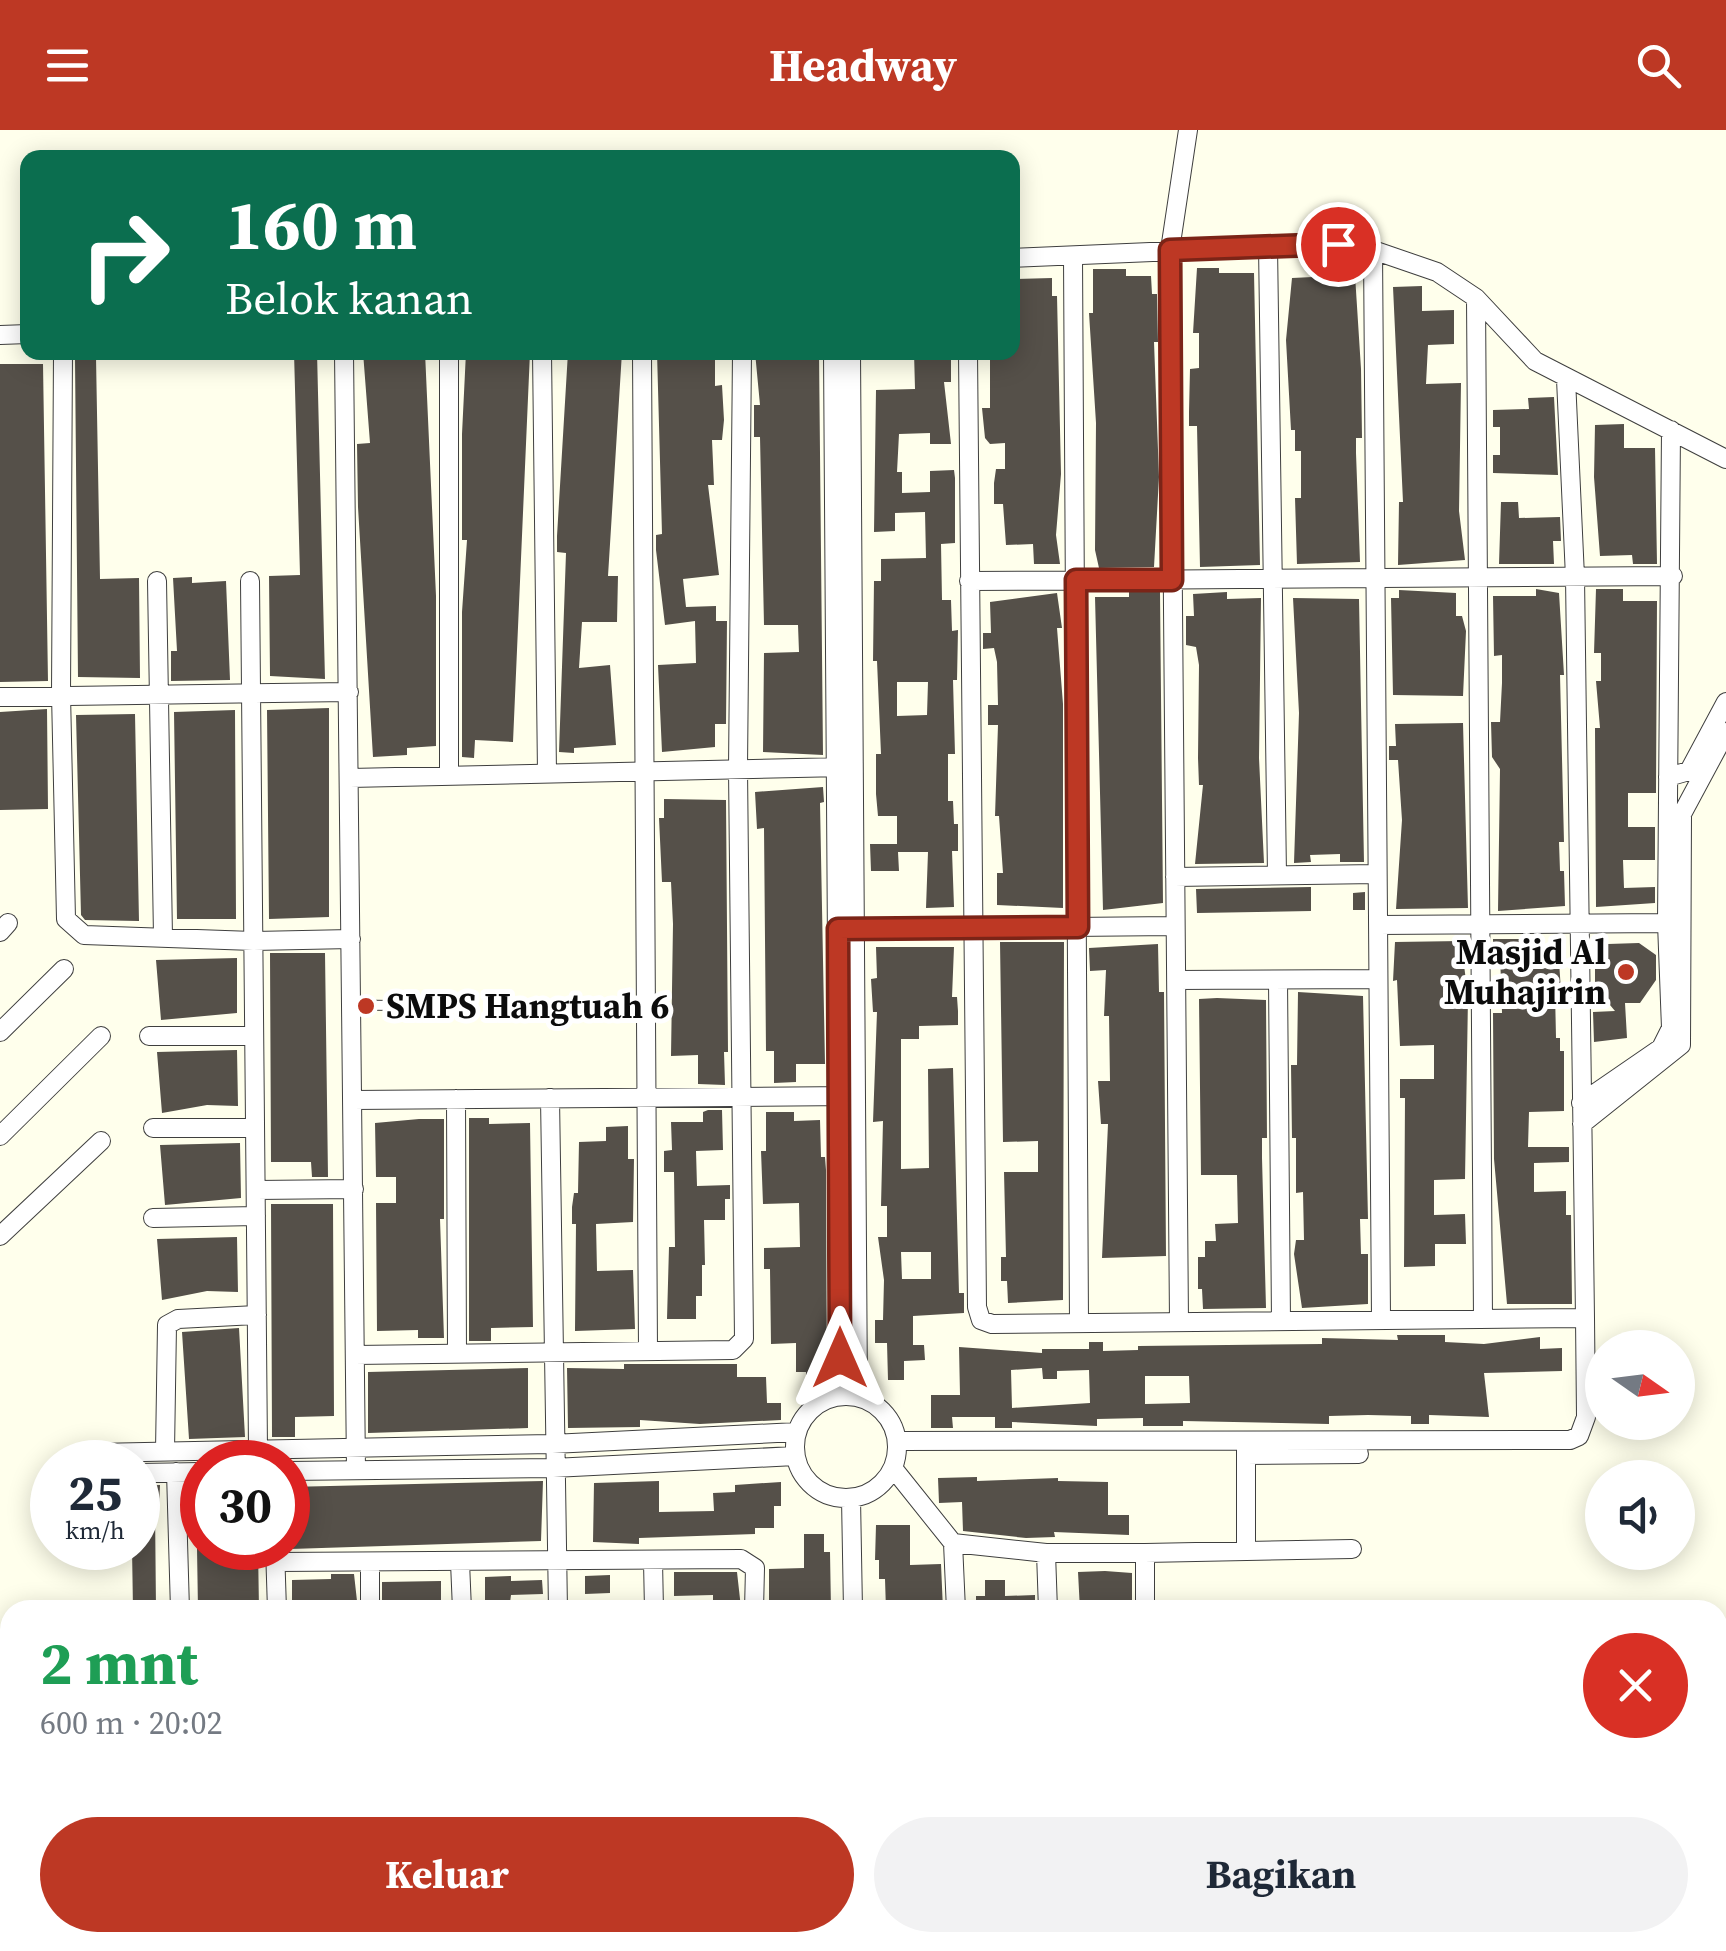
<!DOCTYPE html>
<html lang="id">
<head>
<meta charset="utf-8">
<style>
	body { margin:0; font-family:"Source Serif 4",serif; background:#f2f2f3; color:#1f2937; height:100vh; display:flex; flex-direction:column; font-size:38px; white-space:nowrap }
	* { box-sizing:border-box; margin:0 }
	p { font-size:32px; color:#747a83 }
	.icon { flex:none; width:55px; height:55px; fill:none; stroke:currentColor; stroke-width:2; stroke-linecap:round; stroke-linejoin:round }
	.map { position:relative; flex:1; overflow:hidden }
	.sheet { position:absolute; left:0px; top:1470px; width:1728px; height:352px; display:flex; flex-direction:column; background:#fff; border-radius:30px 30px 0 0; box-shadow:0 5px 25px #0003 }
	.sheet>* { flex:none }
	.banner { position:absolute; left:20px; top:20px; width:1000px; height:210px; border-radius:20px; box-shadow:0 5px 25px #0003; background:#0b6e4f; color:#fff; overflow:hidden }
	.needle { width:65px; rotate:104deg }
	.controls { position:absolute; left:1585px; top:1200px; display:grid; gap:20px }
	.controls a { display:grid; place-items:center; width:110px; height:110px; border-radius:50%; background:#fff; box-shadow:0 5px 25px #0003; font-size:50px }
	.speed { position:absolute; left:30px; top:1310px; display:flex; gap:20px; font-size:50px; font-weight:700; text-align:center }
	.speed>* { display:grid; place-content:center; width:130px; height:130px; border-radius:50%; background:#fff; box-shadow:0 5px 25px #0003; line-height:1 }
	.speed small { font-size:25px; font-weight:400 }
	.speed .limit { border:15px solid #d22; background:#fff; color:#111 }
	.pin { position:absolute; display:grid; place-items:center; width:85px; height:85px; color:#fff; margin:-42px; border:5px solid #fff; border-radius:50%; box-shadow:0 2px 10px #0007 }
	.me { position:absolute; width:110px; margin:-55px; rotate:0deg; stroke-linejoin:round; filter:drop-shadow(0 0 8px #0008) }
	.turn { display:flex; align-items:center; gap:35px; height:210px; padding:0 40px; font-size:45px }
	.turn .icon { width:130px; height:130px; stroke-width:2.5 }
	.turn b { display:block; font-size:70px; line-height:85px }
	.round { display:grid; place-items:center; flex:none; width:105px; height:105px; border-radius:52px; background:#f2f2f3 }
	.overview { display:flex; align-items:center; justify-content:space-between; height:170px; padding:0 40px }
	h1 { font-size:60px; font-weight:700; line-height:75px; color:#1e9e55 }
	.primary-button { display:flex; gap:20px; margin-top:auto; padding:20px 40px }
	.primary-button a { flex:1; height:115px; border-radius:60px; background:#bd3824; color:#fff; font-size:40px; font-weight:700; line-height:115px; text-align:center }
	.primary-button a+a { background:#f2f2f3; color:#1f2937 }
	header { display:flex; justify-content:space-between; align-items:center; height:130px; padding:0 40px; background:#bd3824; color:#fff; font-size:45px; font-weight:700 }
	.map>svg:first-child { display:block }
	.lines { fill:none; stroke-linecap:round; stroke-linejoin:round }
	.river { stroke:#b1d0f6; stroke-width:32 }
	.building { fill:#555049; fill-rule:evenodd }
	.lane-casing { stroke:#3f3f3f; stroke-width:11 }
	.street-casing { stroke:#3f3f3f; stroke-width:20 }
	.lane { stroke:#fff; stroke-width:9 }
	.street { stroke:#fff; stroke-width:18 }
	.route-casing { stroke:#7b2417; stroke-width:25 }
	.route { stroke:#bd3824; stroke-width:18 }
	.poi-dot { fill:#bd3824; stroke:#fff; stroke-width:4 }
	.labels { text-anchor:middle; stroke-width:10; stroke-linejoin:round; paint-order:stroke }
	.poi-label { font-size:35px; font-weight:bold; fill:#0c0c0c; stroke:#fff; text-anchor:end }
</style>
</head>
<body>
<header><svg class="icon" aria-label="menu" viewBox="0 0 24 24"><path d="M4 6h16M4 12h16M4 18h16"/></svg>Headway<svg class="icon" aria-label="search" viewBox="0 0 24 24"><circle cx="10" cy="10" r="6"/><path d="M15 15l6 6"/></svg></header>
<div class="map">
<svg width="1726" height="1821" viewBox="0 0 1726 1821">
	<rect width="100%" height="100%" fill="#ffffec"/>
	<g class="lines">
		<path class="river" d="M0,1585L10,1592"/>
	</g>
	<path class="building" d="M1197,138H1219V143H1254L1260,435L1200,437L1197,296H1189V282L1190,239L1199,238V203H1193Z
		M1093,139H1126V146H1151L1152,164H1157L1158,212H1154L1159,347L1154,437L1099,438L1095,420L1096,293L1089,183H1093Z
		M1355,145L1361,239L1362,308H1356V323L1360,432L1297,434L1295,368H1301V321H1295V300H1291L1286,210L1292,148Z
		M1052,148V166H1057L1061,344L1056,405L1060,434H1034L1033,414L1006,415L1003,374H994V353L996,339H1005V313L990,314L985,308L982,278H990V222H1012V149Z
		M1422,156V181L1454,180V214L1428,215L1426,254L1461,253L1459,381L1465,430L1398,435L1399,372H1403L1393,157Z
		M294,222H317L325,549L270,546L269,446L300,445Z
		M363,222H425L436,466V616L407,618V625L373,627L358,377L357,314L370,313Z
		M466,222H530L513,612L475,610L474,628L462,627V482L467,410H462V304Z
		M568,222H622L608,446H618L617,492H582L579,538L610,535L616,615L574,618V623L559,622L566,423L557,422V406Z
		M657,222H715V256L722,255L724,290L722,310H712L714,355H708L719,445L683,449L686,477L716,476V491H727L726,594H715V617L662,622L658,535L696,533L695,491L665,495L656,420V405L662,404Z
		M755,222H819L823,625L763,622L764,523L799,522L798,495H764L760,307H754V275H760Z
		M914,222H951V252H944L951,314H930V303L899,304L897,342H902V363L930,362V341L954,340L955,348V413L941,414L942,470H951L952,501L958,500L957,550H953L955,624H948V671H953L954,694H958V721H952L954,777L926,778L928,722H898L899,741H871L870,714H897V686H878L876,664V624H881L877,531H873L874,451H881V429L926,428L925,382L895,383V401L874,402L876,260L915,259ZM897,552H928L927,585L897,586Z
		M96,227L100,449L139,448L140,548L78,547L75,228Z
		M0,234H43L48,551L0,552Z
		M1554,267L1558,345L1493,343V325H1500V297H1493V280L1529,279L1528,268Z
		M1624,294V318H1655L1657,434H1633L1632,425L1600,426L1594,347L1595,295Z
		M1501,372H1518L1519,388L1560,387L1561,411H1553L1554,434H1499Z
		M192,447V453L226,451L230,550L171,551V521H177L173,448Z
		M1536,459L1559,463L1564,545H1560L1564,712H1559L1560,741H1564L1565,776L1498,781L1500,639L1492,627L1491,592H1500L1502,553V525L1494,526L1493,466H1536Z
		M1596,459H1623V471H1657L1656,663H1628V697H1655V730H1623L1624,758L1655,757V773L1596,777L1595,598H1600L1596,551H1601V523H1594Z
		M1399,460L1456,463V486H1462L1466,501L1463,566L1393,565L1391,468H1399Z
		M1129,462H1160L1163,773L1103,780L1095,467H1129Z
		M1227,462V469L1261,468L1259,628L1264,733L1195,734L1203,655H1199L1198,628L1199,535L1196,517L1186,515V486H1194L1193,464Z
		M1057,463L1062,498H1057L1063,574V778L997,775V743H1003L999,686H995L998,595H988V575H998L997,532L994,518L983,519V503H991L990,472Z
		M1293,468L1359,469L1364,732H1340V724L1310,725L1311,732L1294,733L1299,583Z
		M329,578V787L269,789L267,580Z
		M47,579L48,679L0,680V582Z
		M235,580L236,789H177L174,582Z
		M135,584L139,791L85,790L81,785L76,585Z
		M1463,593L1468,778L1396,779L1402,690L1398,630H1389V616H1396L1395,594Z
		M823,657L824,672L820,673L825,934H796V952L774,953V921H766L764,698L757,699L755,662Z
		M664,669L726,670L728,922H724L725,955L698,954V925L671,926L673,794L671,752H662L659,688H664Z
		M1311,757V781L1197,783L1196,759Z
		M1365,762V780H1353V763Z
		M1493,809H1528V817L1558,816L1561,861H1555L1556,908H1560V921H1564V981L1529,982L1528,1017H1569V1032L1534,1033V1062L1566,1061V1085H1571L1572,1174H1507L1494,1029L1493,883H1502L1501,849L1500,829L1493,830Z
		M1461,811L1468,867L1465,1049L1434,1050V1085L1465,1084L1466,1114H1435V1136L1404,1137L1405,968H1400V949H1434V915L1400,916L1397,850L1393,851L1395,812Z
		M1000,812H1064L1063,1170L1008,1173L1007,1151H1001V1127H1006L1004,1042H1038V1011L1003,1012Z
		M1639,813L1656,825V850L1640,873H1625L1627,908L1594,912L1593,882L1615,881L1595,857V833L1608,814Z
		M1158,814L1159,862H1164L1166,1126L1102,1128L1108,994H1101L1098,951H1110L1109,886H1104L1106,840L1090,841L1089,818Z
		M876,817H954L952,867H957L958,881V895L919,896V909H901V1039L929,1038L928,939L953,938L959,1163H964V1183L913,1186V1215H924L925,1230L904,1231V1250H888L887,1213H875V1190H883L884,1150L878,1107H887V1076H881L883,991L873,992L877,882H873L871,849L877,848ZM901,1122H931V1149H902Z
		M270,823H325L328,1047H312L311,1032H271Z
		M237,828V883L161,890L156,830Z
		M1298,862L1363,866L1368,1089H1360L1361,1124H1368V1174L1302,1178L1294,1124L1296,1110H1304L1303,1062L1296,1063V1008H1292L1291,935H1297Z
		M1217,868L1266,870L1267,1008H1262V1028L1266,1178L1203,1179L1202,1159H1198V1127H1205V1111H1216L1215,1094L1238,1093L1237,1045H1201L1199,869Z
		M237,920L238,976L207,975L162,983L157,922Z
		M708,980H722L723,1020L696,1021L697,1056L730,1055V1069H725V1090H704L705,1135H702V1166H696V1189H667L669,1117H675L674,1042H664V1021L672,1020L671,992H703V982Z
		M766,982H794V991L820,990L821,1027H825L826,1040L827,1261L806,1262V1242H796V1213L771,1214L770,1139H764V1118L800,1117L799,1073L763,1074L761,1021H766Z
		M469,988H489V994L530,993L533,1197L491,1198V1211H469Z
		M419,989H444V1089H440L444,1208H418V1200L377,1201L376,1073H396V1047H376L375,993Z
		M628,996V1029H634L633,1092L596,1094L597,1141L633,1140L635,1199L575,1201L576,1094H572V1077L574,1063H578L579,1012L606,1011V997Z
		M240,1013L241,1068L165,1075L160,1015Z
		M271,1074H333L334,1286L295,1287V1307H272Z
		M237,1107L238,1162L207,1161L162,1170L157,1109Z
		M239,1198L245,1307L189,1309L182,1202Z
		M1397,1205H1445V1212L1484,1214L1540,1207V1219L1562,1218V1241L1484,1243L1489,1287L1429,1285V1294H1411V1286L1368,1285L1329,1286V1294L1183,1291V1296H1143V1288L1097,1289V1296L1012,1292V1298H995V1287H952L953,1298H931V1265H960L959,1217L1042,1223V1219H1089V1212H1103V1221L1138,1220V1216L1322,1214V1208L1398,1210ZM1042,1238L1043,1249H1057V1241L1089,1240L1090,1273L1012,1278L1011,1240ZM1145,1246H1189L1190,1273L1145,1274Z
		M624,1234H737V1247H766L767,1273H781V1290L700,1294L640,1290V1297L568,1298L567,1238L624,1239Z
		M528,1238V1298L368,1303V1242Z
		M977,1347V1351L1058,1348V1351L1108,1352V1385H1129V1405L1054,1402L1055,1407L1026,1408L963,1401L962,1372L939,1373L938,1348Z
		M543,1351L541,1411L290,1419L288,1357Z
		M659,1351V1382L714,1381L713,1363L735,1362V1355L781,1352V1376H774V1398H755V1404L639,1408V1414L593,1412L594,1353Z
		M138,1356L160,1355L159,1378H155L156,1480H133L132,1418H138Z
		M876,1395H910V1435L941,1434L943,1480H886L885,1449H879V1430H875Z
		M804,1404H824V1422H830L831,1480H769V1439L804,1438Z
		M197,1418H258L259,1480H198Z
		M1105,1441L1132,1443V1479L1080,1480L1078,1442Z
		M674,1442H737L741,1478H713V1465L674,1466Z
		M331,1444H354L358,1480H292V1450L331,1449Z
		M610,1445V1463L585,1464V1446Z
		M511,1446V1451L542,1450L543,1464L511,1465L509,1480H485V1447Z
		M985,1450H1005V1466L1035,1465V1479H976V1466H985Z
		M441,1451V1480H382V1452Z"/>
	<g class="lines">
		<g class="lane-casing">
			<path id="lane" d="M352,875L441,876"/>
		</g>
		<g class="street-casing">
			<path id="street" d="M1268,116L1277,745
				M1373,120L1381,1189
				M1073,126L1079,1193
				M1012,128L1339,114L1373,120L1437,142L1476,168L1535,231L1726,329
				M1476,168L1483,1189
				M0,205L28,204
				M63,222L61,564L66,789L84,805L253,811L351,809
				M344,222L356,1340
				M542,222L547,644
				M642,222L648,1221
				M833,222L840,1266
				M851,222L858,1267
				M968,222L977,1177L981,1190L992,1194L1585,1188
				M157,451L163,807
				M250,451L258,1319
				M969,451L1673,446
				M0,567L349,562
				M449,646V222
				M1668,647L1689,641L1726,572
				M350,648L844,637
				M1175,747L1377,744
				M1378,795L1667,793
				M843,799L1175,796
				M0,802L8,793
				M1176,850L1378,849
				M1278,850L1281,1191
				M0,902L64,839
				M149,906H254
				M550,968L558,1480
				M456,969L457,1223
				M353,970L851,966
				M1581,973L1661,918L1671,898L1667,793L1671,300
				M1582,994L1681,915L1682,684L1726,602
				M153,998H255
				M0,1006L101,906
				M256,1060L354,1059
				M153,1088L256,1086
				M0,1106L101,1011
				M1179,1192L1170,120L1188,0
				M355,1225L733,1220L744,1209L738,639L742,222
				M795 1317a51 51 0 1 1 102 0a51 51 0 1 1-102 0Z
				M897,1311L1570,1310L1579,1306L1586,1287L1585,1188L1575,447L1566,249
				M165,1321L167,1195L178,1189L257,1185
				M1246,1325L1359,1324
				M87,1332L95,1323L552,1314L797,1302
				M893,1338L953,1413L956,1480
				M288,1341L553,1338L795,1326
				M176,1342L180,1480
				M138,1343L202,1342
				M851,1368L853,1480
				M953,1413L1046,1423H1145V1480
				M275,1418L277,1480
				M1246,1419V1315
				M1046,1423L1048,1480
				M1145,1423L1352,1419
				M653,1431L654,1480
				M276,1432L741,1429L755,1438L754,1480
				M370,1432V1480
				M460,1432L462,1480
				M753,1812V1821
				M962,1812V1821
				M856,1821V1812"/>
		</g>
		<use href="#lane" class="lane"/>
		<use href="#street" class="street"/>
	</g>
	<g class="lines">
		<g class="route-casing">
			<path id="route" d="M840,1228L838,799L1078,797L1076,450H1172L1170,120L1338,114"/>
		</g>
		<use href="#route" class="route"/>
	</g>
	<g class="poi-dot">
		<circle cx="1626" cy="842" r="10"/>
		<circle cx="366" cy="876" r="10"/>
	</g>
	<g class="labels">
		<g class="poi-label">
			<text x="1606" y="834">Masjid Al<tspan x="1606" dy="40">Muhajirin</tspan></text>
			<text x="386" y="888" text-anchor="start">SMPS Hangtuah 6</text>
		</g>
	</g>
</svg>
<div class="controls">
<a><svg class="needle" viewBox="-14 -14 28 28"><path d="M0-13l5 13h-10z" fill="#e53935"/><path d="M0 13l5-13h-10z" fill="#747a83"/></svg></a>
<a><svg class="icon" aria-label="sound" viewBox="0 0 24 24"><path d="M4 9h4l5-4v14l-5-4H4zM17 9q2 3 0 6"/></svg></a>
</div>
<div class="speed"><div>25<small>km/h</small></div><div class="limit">30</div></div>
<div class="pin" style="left:1338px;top:114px;background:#d93025"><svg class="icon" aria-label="arrive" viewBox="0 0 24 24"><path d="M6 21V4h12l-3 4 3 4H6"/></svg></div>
<svg class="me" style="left:840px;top:1228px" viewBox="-20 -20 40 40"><path d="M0-17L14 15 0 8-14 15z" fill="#bd3824" stroke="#fff" stroke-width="4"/></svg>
<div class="banner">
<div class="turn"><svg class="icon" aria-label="right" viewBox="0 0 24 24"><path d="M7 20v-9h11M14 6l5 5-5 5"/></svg><div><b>160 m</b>Belok kanan</div></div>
</div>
<section class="sheet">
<div class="overview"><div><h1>2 mnt</h1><p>600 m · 20:02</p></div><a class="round" style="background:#d93025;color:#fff"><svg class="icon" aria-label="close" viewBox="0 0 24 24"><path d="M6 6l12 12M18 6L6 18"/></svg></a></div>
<div class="primary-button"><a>Keluar</a><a>Bagikan</a></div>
</section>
</div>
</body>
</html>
